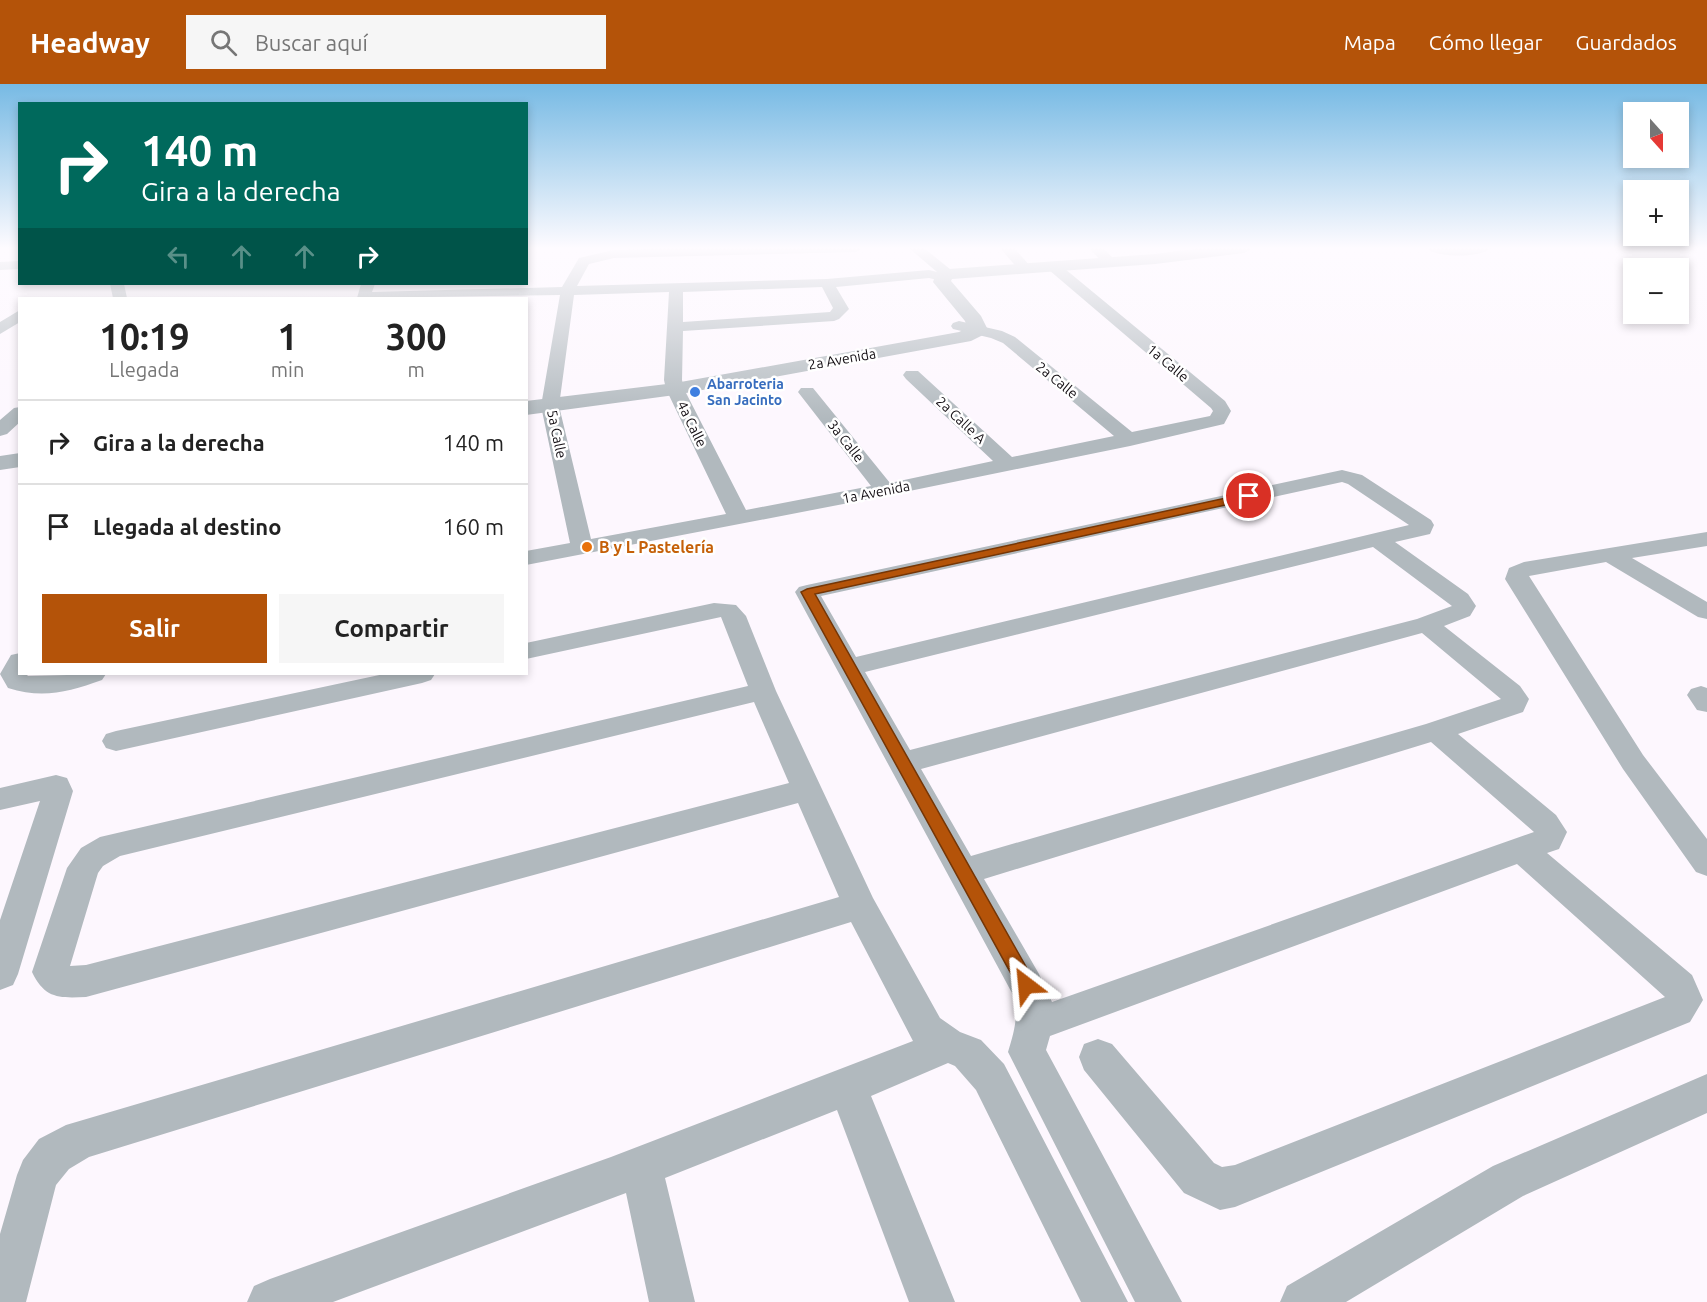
<!DOCTYPE html>
<html lang="es">
<head>
<meta charset="utf-8">
<style>
	body { margin:0; font-family:Ubuntu,sans-serif; background:#f6f6f6; color:#222; height:100vh; display:flex; flex-direction:column; font-size:22px; white-space:nowrap }
	* { box-sizing:border-box; margin:0 }
	p { font-size:20px; color:#767676 }
	.icon { flex:none; width:33px; height:33px; fill:none; stroke:currentColor; stroke-width:2; stroke-linecap:round; stroke-linejoin:round }
	.map { position:relative; flex:1; overflow:hidden }
	.panel { position:absolute; left:18px; top:213px; width:510px; height:378px; display:flex; flex-direction:column; background:#fff; border-radius:0px; box-shadow:0 3px 9px #0003 }
	.panel>* { flex:none }
	.guide { position:absolute; left:18px; top:18px; width:510px; height:183px; border-radius:0px; box-shadow:0 3px 9px #0003; background:#00695c; color:#fff; overflow:hidden }
	.needle { width:39px; rotate:159deg }
	.buttons { position:absolute; left:1623px; top:18px; display:grid; gap:12px }
	.buttons a { display:grid; place-items:center; width:66px; height:66px; border-radius:0px; background:#fff; box-shadow:0 3px 9px #0003; font-size:30px }
	.pin { position:absolute; display:grid; place-items:center; width:51px; height:51px; color:#fff; margin:-26px; border:3px solid #fff; border-radius:50%; box-shadow:0 2px 6px #0007 }
	.me { position:absolute; width:66px; margin:-33px; rotate:331deg; stroke-linejoin:round; filter:drop-shadow(0 0 4px #0008) }
	.turn { display:flex; align-items:center; gap:21px; height:126px; padding:0 24px; font-size:27px }
	.turn .icon { width:78px; height:78px; stroke-width:2.5 }
	.turn b { display:block; font-size:42px; line-height:51px }
	.lanes { display:flex; align-items:center; height:57px; padding:0 24px; background:#0003; justify-content:center; gap:30px; direction:ltr }
	.lanes .off { opacity:.35 }
	.eta { display:flex; justify-content:space-evenly; align-items:center; height:102px; text-align:center }
	.eta b { font-size:36px; font-weight:700; line-height:42px }
	.primary-button { display:flex; gap:12px; margin-top:auto; padding:12px 24px }
	.primary-button a { flex:1; height:69px; border-radius:0px; background:#b45309; color:#fff; font-size:24px; font-weight:700; line-height:69px; text-align:center }
	.primary-button a+a { background:#f6f6f6; color:#222 }
	ul { padding:0; list-style:none }
	li { display:flex; align-items:center; gap:18px; height:84px; padding:0 24px; border-top:2px solid #e0e0e0 }
	li div { flex:1 }
	li b { display:block; font-size:22px }
	li em { font-style:normal }
	header { display:flex; align-items:center; gap:36px; box-sizing:border-box; height:84px; padding:0 30px; background:#b45309; color:#fff }
	header strong { font-size:28px }
	nav { display:flex; gap:33px; margin-inline-start:auto; font-size:21px }
	.search { width:420px; height:54px; background:#f6f6f6; display:flex; align-items:center; gap:15px; box-sizing:border-box; padding:0 21px; border-radius:0px; color:#767676; font-size:22px }
	.map>svg:first-child { display:block }
	.lines { fill:none; stroke-linecap:round; stroke-linejoin:round }
	.minor { fill:#b1b9be; fill-rule:evenodd }
	.tertiary { fill:#b1b9be; fill-rule:evenodd }
	.route { fill:#b45309; stroke:#753606; stroke-width:1.5 }
	.shop-dot { fill:#3f7fe0; stroke:#fff; stroke-width:2 }
	.food-dot { fill:#e8710a; stroke:#fff; stroke-width:2 }
	.labels { text-anchor:middle; stroke-width:5; stroke-linejoin:round; paint-order:stroke }
	.far-street-label { font-size:14px; fill:#120d12; stroke:#fff }
	.far-shop-label { font-size:14px; font-weight:bold; fill:#366cbe; stroke:#fff; text-anchor:start }
	.food-label { font-size:16px; font-weight:bold; fill:#c56008; stroke:#fff; text-anchor:start }
</style>
</head>
<body>
<header>
<strong>Headway</strong>
<div class="search"><svg class="icon" aria-label="search" viewBox="0 0 24 24"><circle cx="10" cy="10" r="6"/><path d="M15 15l6 6"/></svg>Buscar aquí</div>
<nav><a>Mapa</a><a>Cómo llegar</a><a>Guardados</a></nav>
</header>
<div class="map">
<svg width="1707" height="1218" viewBox="0 0 1707 1218">
	<rect width="100%" height="100%" fill="#fdf7fe"/>
	<g class="lines">
		<path class="minor" d="M676,164H862L856,168L614,174L589,180L577,202L827,195L929,186L937,188L909,164H924L956,190L942,197L929,194L836,203L849,225L839,235L834,237L683,247L682,296L684,305L746,426L871,402L798,308L801,304H813L890,399L993,377L906,295L903,291L906,287H918L1012,373L1114,352L1003,259L991,254L953,245L951,242L953,239L959,237L1002,247L1015,253L1132,348L1210,332L1213,327L1211,324L1049,186L1047,183L1054,179L1059,180L1225,317L1231,327L1224,340L1130,362L885,412L526,481V467L570,459L541,322L560,211L357,214L361,200H375L372,208L562,203L579,174L614,166ZM822,203L833,224L830,228L683,238V208ZM669,208L664,296L666,305L726,430L591,455L559,322L574,211Z
			M1000,164H1014L1032,184L1025,188L1020,187Z
			M1089,164H1103L1118,179L1111,183L1106,182Z
			M20,177V185L0,186V178Z
			M110,200H124L127,214H113Z
			M20,226V238L0,250V238Z
			M20,323V338L7,350L0,352V336L14,324Z
			M1342,386L1362,391L1431,436L1434,441L1430,450L1395,458L1468,510L1476,522L1470,532L1444,542L1520,602L1529,615L1523,628L1458,650L1556,731L1567,748L1559,765L1547,769L1692,891L1703,916L1690,938L1235,1123L1220,1126L1184,1109L1084,986L1079,973L1084,960L1098,955L1112,960L1214,1079L1222,1083L1235,1081L1665,913L1517,780L1050,952L1046,966L1182,1218H1135L1008,968C1014,948 1020,929 1012,909L795,508L799,503L807,501ZM1342,398L1348,400L1409,441L856,573L821,512ZM1373,463L1452,522L1417,535L910,666L865,588ZM1422,549L1501,615L1426,640L971,772L921,685ZM1431,658L1534,748L1052,918L1039,890L984,795Z
			M1707,448V462L1632,474L1707,518V535L1698,533L1606,478L1529,492L1643,671L1707,755V792L1696,788L1623,685L1505,495L1509,484L1524,478Z
			M714,519L736,521L746,532L776,607L873,814L940,934L960,948L981,956L1004,980L1128,1218H1081L976,1006L955,982L948,979L871,1012L955,1218H909L837,1026L665,1094L695,1218H649L626,1109L333,1218H247L254,1202L270,1195L611,1073L913,957L851,838L89,1073L69,1085L56,1101L26,1218H0V1150L17,1091L23,1076L39,1055L66,1041L839,813L798,719L86,913C59,914 45,915 32,888L67,784L81,764L100,753L748,602L721,533L526,575V559ZM754,618L789,699L86,881L70,882L98,789L103,782L120,772Z
			M20,569V590H26L28,592L106,590L102,596C68,608 43,615 8,604L0,590L11,571Z
			M384,590H435L431,596L422,599L116,667L106,664L102,657L106,650L116,647Z
			M1701,602L1707,604V628L1697,626L1687,611L1691,605Z
			M56,691L67,694L73,707L18,890L13,901L0,906V836L40,717L0,726V704Z
			M1707,990V1029L1523,1112L1346,1218H1280L1287,1202L1493,1082Z"/>
		<path class="tertiary" d="M1201,164H1252L1244,169L1155,180L952,195L951,197L981,232L988,246L985,250L971,257L675,311L526,331V317L675,299L959,248L967,244L965,237L933,198L936,189L949,185L1155,170Z
			M1426,164H1491C1481,174 1436,174 1426,164Z
			M20,369V383L0,386V372Z"/>
	</g>
	<linearGradient id="sky" x2="0" y2="1"><stop stop-color="#77bae4"/><stop offset="0.49" stop-color="#fefbff"/><stop offset="1" stop-color="#fefbff" stop-opacity="0"/></linearGradient>
	<rect width="1707" height="335" fill="url(#sky)"/>
	<path class="route" d="M1249,409L1254,412L1253,415L815,510L1033,895L1035,901L1033,906L1026,909L1020,906L801,508L807,505Z"/>
	<circle class="shop-dot" cx="695" cy="308" r="6"/>
	<circle class="food-dot" cx="587" cy="463" r="6"/>
	<g class="labels">
		<g class="far-street-label">
			<text transform="translate(842 275) rotate(-10)" y="5">2a Avenida</text>
			<text transform="translate(1168 279) rotate(40)" y="5">1a Calle</text>
			<text transform="translate(1057 296) rotate(39)" y="5">2a Calle</text>
			<text transform="translate(961 336) rotate(43)" y="5">2a Calle A</text>
			<text transform="translate(692 340) rotate(64)" y="5">4a Calle</text>
			<text transform="translate(557 350) rotate(78)" y="5">5a Calle</text>
			<text transform="translate(846 357) rotate(52)" y="5">3a Calle</text>
			<text transform="translate(876 408) rotate(-11)" y="5">1a Avenida</text>
		</g>
		<g class="far-shop-label">
			<text x="707" y="305">Abarroteria<tspan x="707" dy="16">San Jacinto</tspan></text>
		</g>
		<g class="food-label">
			<text x="599" y="469">B y L Pastelería</text>
		</g>
	</g>
</svg>
<div class="buttons">
<a><svg class="needle" viewBox="-14 -14 28 28"><path d="M0-13l5 13h-10z" fill="#e53935"/><path d="M0 13l5-13h-10z" fill="#767676"/></svg></a>
<a>+</a>
<a>−</a>
</div>
<div class="pin" style="left:1249px;top:412px;background:#d93025"><svg class="icon" aria-label="arrive" viewBox="0 0 24 24"><path d="M6 21V4h12l-3 4 3 4H6"/></svg></div>
<svg class="me" style="left:1026px;top:901px" viewBox="-20 -20 40 40"><path d="M0-17L14 15 0 8-14 15z" fill="#b45309" stroke="#fff" stroke-width="4"/></svg>
<div class="guide">
<div class="turn"><svg class="icon" aria-label="right" viewBox="0 0 24 24"><path d="M7 20v-9h11M14 6l5 5-5 5"/></svg><div><b>140 m</b>Gira a la derecha</div></div>
<div class="lanes"><svg class="icon off" aria-label="left" viewBox="0 0 24 24"><path d="M17 20v-9H6M10 6l-5 5 5 5"/></svg><svg class="icon off" aria-label="ahead" viewBox="0 0 24 24"><path d="M12 20V5M6 11l6-6 6 6"/></svg><svg class="icon off" aria-label="ahead" viewBox="0 0 24 24"><path d="M12 20V5M6 11l6-6 6 6"/></svg><svg class="icon" aria-label="right" viewBox="0 0 24 24"><path d="M7 20v-9h11M14 6l5 5-5 5"/></svg></div>
</div>
<section class="panel">
<div class="eta">
<div><b>10:19</b><p>Llegada</p></div>
<div><b>1</b><p>min</p></div>
<div><b>300</b><p>m</p></div>
</div>
<ul>
<li><svg class="icon" aria-label="right" viewBox="0 0 24 24"><path d="M7 20v-9h11M14 6l5 5-5 5"/></svg><div><b>Gira a la derecha</b></div><em>140 m</em></li>
<li><svg class="icon" aria-label="arrive" viewBox="0 0 24 24"><path d="M6 21V4h12l-3 4 3 4H6"/></svg><div><b>Llegada al destino</b></div><em>160 m</em></li>
</ul>
<div class="primary-button"><a>Salir</a><a>Compartir</a></div>
</section>
</div>
</body>
</html>
